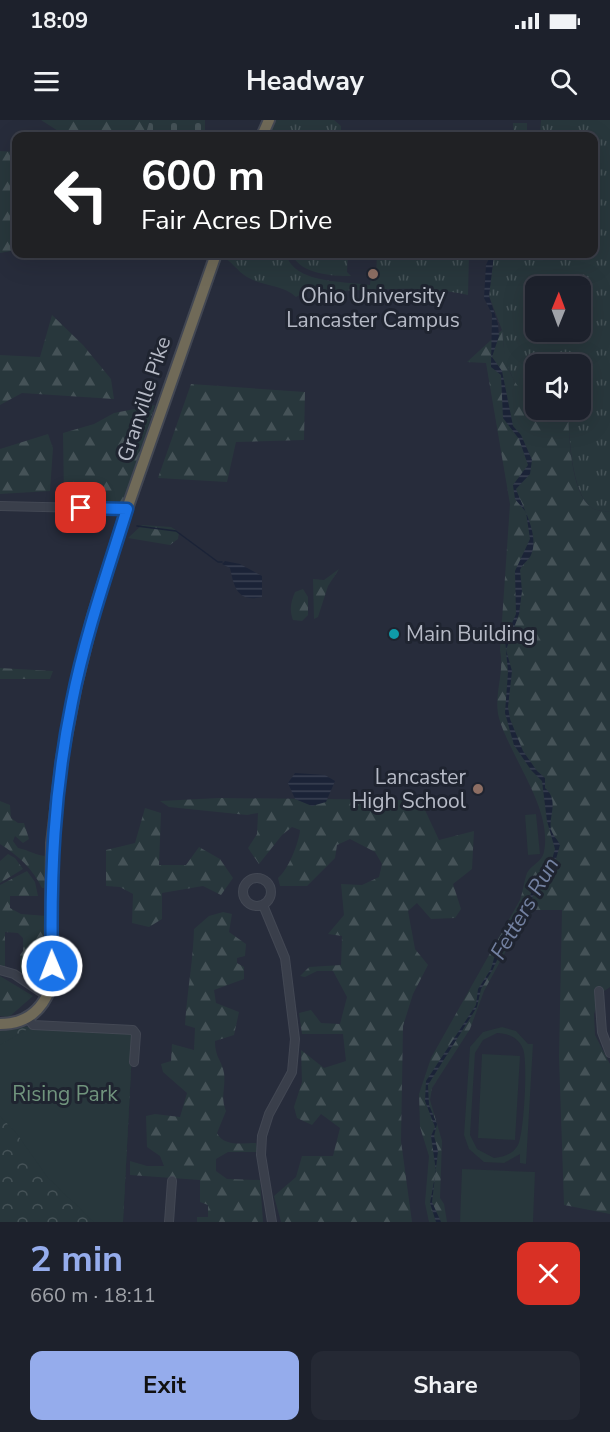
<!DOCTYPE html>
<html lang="en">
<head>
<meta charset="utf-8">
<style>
	body { margin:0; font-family:"Nunito Sans",sans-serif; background:#252934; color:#f1f3f6; height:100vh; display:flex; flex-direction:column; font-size:22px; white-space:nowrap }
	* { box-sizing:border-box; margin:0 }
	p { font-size:20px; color:#a0a3a9 }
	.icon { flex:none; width:33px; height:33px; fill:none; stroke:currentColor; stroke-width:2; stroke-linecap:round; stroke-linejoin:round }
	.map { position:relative; height:1102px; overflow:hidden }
	.side { display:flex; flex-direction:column; background:#1d212c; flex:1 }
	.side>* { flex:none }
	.guide { position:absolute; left:12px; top:12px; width:586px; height:126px; border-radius:12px; box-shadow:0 6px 24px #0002,0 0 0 2px #3b3e48; background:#202124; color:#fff; overflow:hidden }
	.needle { width:39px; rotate:1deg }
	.controls { position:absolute; left:525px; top:156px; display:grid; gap:12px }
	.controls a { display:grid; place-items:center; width:66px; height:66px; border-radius:12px; background:#1d212c; box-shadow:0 6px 24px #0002,0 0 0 2px #3b3e48; font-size:30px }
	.pin { position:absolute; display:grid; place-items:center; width:51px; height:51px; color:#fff; margin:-26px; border-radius:12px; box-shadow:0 3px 9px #0006 }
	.me { position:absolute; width:66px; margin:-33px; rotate:359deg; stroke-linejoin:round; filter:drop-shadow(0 0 4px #0008) }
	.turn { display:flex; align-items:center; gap:21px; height:126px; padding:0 30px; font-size:27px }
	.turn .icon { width:78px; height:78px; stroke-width:2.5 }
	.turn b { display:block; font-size:42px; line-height:51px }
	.round { display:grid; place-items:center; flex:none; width:63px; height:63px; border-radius:12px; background:#252934 }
	.summary { display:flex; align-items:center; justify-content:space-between; height:102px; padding:0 30px }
	h1 { font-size:36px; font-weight:700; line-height:45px; color:#95acec }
	.cta { display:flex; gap:12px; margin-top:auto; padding:12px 30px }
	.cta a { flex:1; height:69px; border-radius:12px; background:#95acec; color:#111; font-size:24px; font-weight:700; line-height:69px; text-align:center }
	.cta a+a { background:#252934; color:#f1f3f6 }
	.status { display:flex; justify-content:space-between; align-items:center; height:42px; padding:0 30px; background:#1d212c; direction:ltr }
	.status svg { height:16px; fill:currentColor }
	header { display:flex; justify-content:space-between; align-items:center; height:78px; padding:0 30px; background:#1d212c; font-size:27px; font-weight:700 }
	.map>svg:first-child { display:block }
	.grass { fill:url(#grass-tufts); fill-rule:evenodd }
	.forest { fill:url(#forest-firs) }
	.cemetery { fill:url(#cemetery-stones) }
	.park { fill:url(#park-crowns) }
	.garden { fill:#28373c; fill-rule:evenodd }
	.water { fill:url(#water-rules) }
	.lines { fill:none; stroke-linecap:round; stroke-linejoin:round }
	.stream { stroke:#1b2337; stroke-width:1.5 }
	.minor-casing { stroke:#434854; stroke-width:10 }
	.highway-casing { stroke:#424753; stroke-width:14 }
	.minor { stroke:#3a3f4b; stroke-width:8 }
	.highway { stroke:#706a58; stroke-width:10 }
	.route-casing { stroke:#114b97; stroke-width:15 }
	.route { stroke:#1a73e8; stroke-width:10 }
	.education-dot { fill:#8d6e63; stroke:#1f2430; stroke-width:2 }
	.culture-dot { fill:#0f9aa8; stroke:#1f2430; stroke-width:2 }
	.labels { text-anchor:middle; stroke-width:6; stroke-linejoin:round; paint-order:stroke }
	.poi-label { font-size:21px; fill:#b6bac6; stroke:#1f2430 }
	.street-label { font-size:21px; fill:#b6bac6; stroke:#1f2430 }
	.park-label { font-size:21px; fill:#70947d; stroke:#1f2430 }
	.water-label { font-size:22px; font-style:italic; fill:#7381a1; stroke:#1f2430 }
</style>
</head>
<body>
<div class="status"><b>18:09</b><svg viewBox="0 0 49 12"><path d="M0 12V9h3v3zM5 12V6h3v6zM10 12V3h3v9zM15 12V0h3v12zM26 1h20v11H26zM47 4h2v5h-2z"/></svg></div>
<header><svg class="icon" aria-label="menu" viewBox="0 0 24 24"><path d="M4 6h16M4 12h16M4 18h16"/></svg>Headway<svg class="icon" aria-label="search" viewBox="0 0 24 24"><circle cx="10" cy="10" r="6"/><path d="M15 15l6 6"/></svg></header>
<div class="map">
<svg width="610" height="1102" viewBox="0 0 610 1102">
	<defs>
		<pattern id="grass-tufts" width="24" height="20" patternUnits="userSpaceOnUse" patternTransform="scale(1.5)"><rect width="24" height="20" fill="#28373c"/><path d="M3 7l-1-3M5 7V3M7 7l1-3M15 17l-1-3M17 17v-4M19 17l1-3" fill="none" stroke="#455257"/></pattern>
		<pattern id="forest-firs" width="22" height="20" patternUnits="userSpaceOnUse" patternTransform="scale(1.5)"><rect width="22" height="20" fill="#28373c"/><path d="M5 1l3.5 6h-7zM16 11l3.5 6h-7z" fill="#455257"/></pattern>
		<pattern id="cemetery-stones" width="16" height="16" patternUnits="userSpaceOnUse" patternTransform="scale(1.5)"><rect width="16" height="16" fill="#28373c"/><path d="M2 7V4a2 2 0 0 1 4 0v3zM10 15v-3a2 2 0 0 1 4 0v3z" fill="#455257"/></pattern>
		<pattern id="park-crowns" width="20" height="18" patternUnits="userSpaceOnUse" patternTransform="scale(1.5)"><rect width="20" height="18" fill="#28373c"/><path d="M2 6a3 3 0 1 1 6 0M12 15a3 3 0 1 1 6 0" fill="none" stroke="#455257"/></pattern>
		<pattern id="water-rules" width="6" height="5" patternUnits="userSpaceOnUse" patternTransform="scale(1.5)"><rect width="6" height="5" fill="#1b2337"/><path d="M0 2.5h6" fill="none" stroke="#3a4152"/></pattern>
	</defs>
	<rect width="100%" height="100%" fill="#272c3b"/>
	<path class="grass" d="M273,0H334L341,6V16H266Z
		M541,0H610V392C605,391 596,391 592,388C571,374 569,313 568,290H580V244H536L535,283L518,270L505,240L502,210L489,176L494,134H594V16H514L513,3H527V13L540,14ZM536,166H580V212H536Z
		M222,134H286C294,164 344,161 370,165L371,156H376L377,134H469L468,175C413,163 361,172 305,172L296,177C282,164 264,167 247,157C237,151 232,141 221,136Z
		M292,134H348L347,152L351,156C331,156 300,154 292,134Z"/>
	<path class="forest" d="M41,0H150L145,16H66Z
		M0,31L16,32V130L0,133Z
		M52,195L83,225L111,259L114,279L22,273L0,285V235L40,237Z
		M502,210C505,243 508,262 535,283L536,290H568C569,313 570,374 592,388C596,391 605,391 610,392V867L601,873L594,894L595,915L610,944V1094L564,1085L559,937L562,790H534L515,814L484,871L470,909L432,968L430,980L442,1021L440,1078L444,1084L447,1102H429L425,1083L429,1036L420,1007L419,974L431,938L520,780C523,772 524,761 527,753C531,745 542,742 544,732C553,689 511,639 499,598C493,575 505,553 500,530L510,384L486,243L467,242Z
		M191,264L305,272L304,320L236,322L227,362L158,358Z
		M155,285L124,383L64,379L63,313L94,304L114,293Z
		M48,314L53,328L50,371L0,374V329Z
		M142,405L171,407L179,412L178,419L170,425L128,418Z
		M339,449L328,466L318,497L314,499L313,459L324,460Z
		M303,469L308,477V495L302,501L293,500C289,489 291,482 295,472Z
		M0,548L53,551L50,559H0Z
		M219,678L410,680L424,688L439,720L474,711L472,749L453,764L461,789L455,798L431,799L417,783L408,791L415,829L428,845L413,874L403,906L401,1021L412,1102H281L274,1076L296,1057L302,1036H333L340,1008L321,994L312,1005L297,998L294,987L302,962L301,930L324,948L346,941L343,914H302L299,893L311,890L321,903L340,904L347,877L333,851H317L305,857L300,856L309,847L341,845L342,816L328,814L344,795L341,764L362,765L379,757L382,744L375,732L350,719L337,725L335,738L307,766H280L278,758C288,750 299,723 300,710L292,707L282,715L259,744L248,728L257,714L258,693L247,695L169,687L160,681Z
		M0,681L10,685L11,698L18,703H24L29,719L23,723L15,716L13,721L18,728C29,730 36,736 47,736L46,768H42C32,748 19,736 0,724Z
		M145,688L161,693L159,745H186L199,727L220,739L233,758L221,775L203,766L162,773V799L149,807L132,803L133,774L120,767L106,766V730L135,723Z
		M8,734L15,738L23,749L0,763V741Z
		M27,751L35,762L38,776H10V788L21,794L47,796L48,816L42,825L41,840L43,859L47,864L43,872L20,854V835L23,831V818L18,813L5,812V847H0V765Z
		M223,792L232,794L229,812L246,824L245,836L237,838V843L244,847V859L214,870L216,883L239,892L234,915L215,921C215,938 222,940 224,953C226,967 220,977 226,991L217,1013C224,1027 242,1023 256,1023L258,1032H228L216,1039V1051L227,1059L260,1060L263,1102H197V1097H208V1085L200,1082V1060L130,1055V1041L147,1046H164L160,1036L147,1027L146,996L155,994L180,997L187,973L163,952L161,944L171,941L172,924L194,930L195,908L185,905C187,872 193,842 194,809L209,796Z
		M0,856L33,876L9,897L0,896Z"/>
	<path class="cemetery" d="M150,0H205V16H145Z"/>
	<path class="park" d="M0,905L133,912L123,1102H0Z"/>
	<path class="garden" d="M536,694L540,734L528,735L525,695Z
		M33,906L133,912L123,1102H94L48,1058L17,1014L0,996V925Z
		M502,907L516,911L528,924H533L526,1044L520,1043V1034L504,1043L484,1042L469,1029L464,1015L470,927L483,912ZM497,913C508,913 519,918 523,929C528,941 524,1014 518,1025C513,1034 504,1037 494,1038L477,1029L470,1015L475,933L483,920Z
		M482,934L520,936L515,1020L478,1018Z
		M462,1049L535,1052L533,1102H460Z"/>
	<path class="water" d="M491,134H494L489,176L498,204L499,216L492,237L502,251L513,306L521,315L532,340L530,354L516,369C522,386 540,415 531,435C529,440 523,443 520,450L522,471L519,494L506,530L512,551L508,587L510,599L523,631L537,651L545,658V668C561,682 546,699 552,712C554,717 558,720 560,725L554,746L539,762L525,795L509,813L493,849L481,869L477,887L428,965L429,985L437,1004L434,1016L438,1031L432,1082L441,1102H436L430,1083L436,1051L431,1016L435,1007L425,981L426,961L476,885L478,869L491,849L500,817L528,781L542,746L551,743L555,729L547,701L542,661L531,650L514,625L505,593L508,552L505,519L516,494L515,451L530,419L526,392L515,379L513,365L528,345L519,319L503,298L501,255L491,247L492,194L484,178L486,145Z
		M225,441L240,444L262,456V477C237,483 234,466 230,448L222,444Z
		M295,653L325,655L335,661L326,682L312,686L295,679L288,663Z"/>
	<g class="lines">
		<path class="stream" d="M137,406L176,411L218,442H222"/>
		<g class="minor-casing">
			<path id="minor" d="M0,386L127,389
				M243 772a14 14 0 1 1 28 0a14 14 0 1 1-28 0Z
				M263,785L285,838L295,919L292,952L269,994L262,1016L261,1035L272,1102
				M0,850L14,854L47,876
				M599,871L602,912L610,933
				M28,898L33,905L133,910L136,914L134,942
				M169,1102L172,1061"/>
		</g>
		<g class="highway-casing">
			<path id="highway" d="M262,16L269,0
				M0,904C25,904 41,892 50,869L52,723L62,638L76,565L93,496L127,389L216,134"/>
		</g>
		<use href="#minor" class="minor"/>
		<use href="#highway" class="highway"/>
	</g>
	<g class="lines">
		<g class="route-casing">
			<path id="route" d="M52,846C50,756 54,670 72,582C85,516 107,453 127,389L81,388"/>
		</g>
		<use href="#route" class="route"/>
	</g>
	<g class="education-dot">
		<circle cx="373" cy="154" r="6"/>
		<circle cx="478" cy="669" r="6"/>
	</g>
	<circle class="culture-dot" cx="394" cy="514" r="6"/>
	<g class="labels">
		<g class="poi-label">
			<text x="373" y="183">Ohio University<tspan x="373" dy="24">Lancaster Campus</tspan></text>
			<text x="406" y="521" text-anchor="start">Main Building</text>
			<text x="466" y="664" text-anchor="end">Lancaster<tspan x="466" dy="24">High School</tspan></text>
		</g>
		<g class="street-label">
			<text transform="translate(144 279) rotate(-72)" y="7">Granville Pike</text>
		</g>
		<g class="park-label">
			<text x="65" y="981">Rising Park</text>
		</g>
		<g class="water-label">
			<text transform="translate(524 788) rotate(-60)" y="8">Fetters Run</text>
		</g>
	</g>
</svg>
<div class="controls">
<a><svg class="needle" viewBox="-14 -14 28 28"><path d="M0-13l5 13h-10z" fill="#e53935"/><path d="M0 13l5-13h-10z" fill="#a0a3a9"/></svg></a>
<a><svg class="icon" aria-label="sound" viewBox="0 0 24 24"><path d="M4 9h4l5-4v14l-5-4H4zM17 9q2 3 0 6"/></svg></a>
</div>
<div class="pin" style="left:81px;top:388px;background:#d93025"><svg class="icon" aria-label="arrive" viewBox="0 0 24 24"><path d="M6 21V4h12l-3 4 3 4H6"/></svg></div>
<svg class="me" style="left:52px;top:846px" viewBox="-20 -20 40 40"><circle r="17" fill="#1a73e8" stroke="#fff" stroke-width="3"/><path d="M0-11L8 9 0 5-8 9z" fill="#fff"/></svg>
<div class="guide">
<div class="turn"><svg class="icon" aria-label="left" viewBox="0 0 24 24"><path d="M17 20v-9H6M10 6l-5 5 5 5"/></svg><div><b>600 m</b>Fair Acres Drive</div></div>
</div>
</div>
<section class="side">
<div class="summary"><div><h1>2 min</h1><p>660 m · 18:11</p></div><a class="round" style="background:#d93025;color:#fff"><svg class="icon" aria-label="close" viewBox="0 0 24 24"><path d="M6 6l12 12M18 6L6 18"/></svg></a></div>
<div class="cta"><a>Exit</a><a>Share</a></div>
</section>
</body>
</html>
